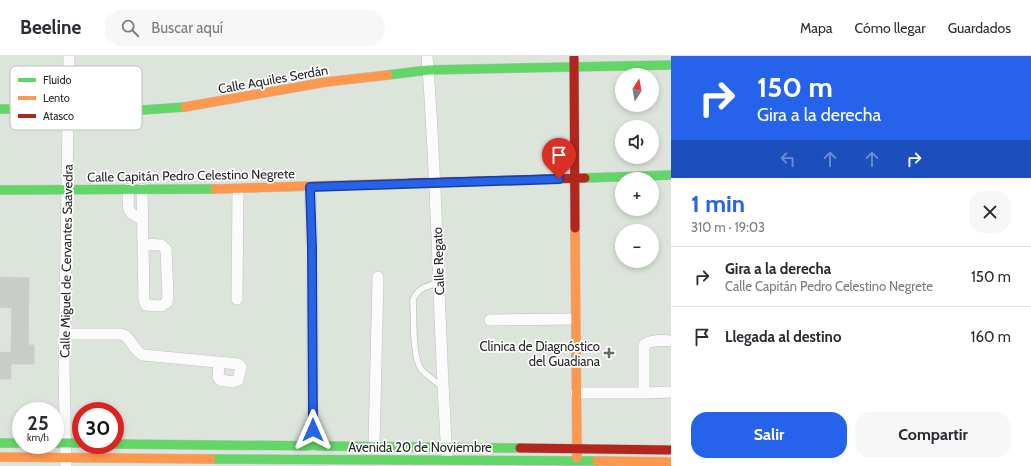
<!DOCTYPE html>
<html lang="es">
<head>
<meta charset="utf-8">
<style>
	body { margin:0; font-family:Cabin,sans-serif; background:#f7f7f7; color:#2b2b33; height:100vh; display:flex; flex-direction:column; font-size:15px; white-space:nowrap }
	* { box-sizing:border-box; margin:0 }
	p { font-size:13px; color:#7c7c81 }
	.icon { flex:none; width:22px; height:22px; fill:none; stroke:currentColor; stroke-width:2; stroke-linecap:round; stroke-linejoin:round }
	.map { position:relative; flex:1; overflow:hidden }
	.panel { display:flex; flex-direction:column; background:#fff; width:360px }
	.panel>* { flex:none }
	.hud { background:#2563eb; color:#fff; overflow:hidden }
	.needle { width:26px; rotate:11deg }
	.controls { position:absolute; left:615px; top:12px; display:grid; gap:8px }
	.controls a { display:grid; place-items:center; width:44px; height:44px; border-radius:50%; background:#fff; box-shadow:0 2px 6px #0003; font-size:20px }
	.speed { position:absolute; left:12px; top:346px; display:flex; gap:8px; font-size:20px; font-weight:700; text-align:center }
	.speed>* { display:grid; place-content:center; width:52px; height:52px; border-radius:50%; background:#fff; box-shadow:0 2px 6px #0003; line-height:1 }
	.speed small { font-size:10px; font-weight:400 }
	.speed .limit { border:6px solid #d22; background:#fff; color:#111 }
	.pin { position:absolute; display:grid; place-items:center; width:34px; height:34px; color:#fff; margin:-41px -17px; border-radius:50% 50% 50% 0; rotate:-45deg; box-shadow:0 0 4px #0007 }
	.pin .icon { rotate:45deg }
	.me { position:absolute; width:44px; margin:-22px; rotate:0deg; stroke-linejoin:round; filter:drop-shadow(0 0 3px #0008) }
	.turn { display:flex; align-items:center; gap:14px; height:84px; padding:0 20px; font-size:18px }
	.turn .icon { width:52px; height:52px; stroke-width:2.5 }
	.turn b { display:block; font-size:28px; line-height:34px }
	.lanes { display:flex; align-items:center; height:38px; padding:0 20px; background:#0003; justify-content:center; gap:20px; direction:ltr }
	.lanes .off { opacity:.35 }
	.round { display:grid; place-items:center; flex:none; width:42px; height:42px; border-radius:16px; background:#f7f7f7 }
	.headline { display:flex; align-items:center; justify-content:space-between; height:68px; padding:0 20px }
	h1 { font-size:24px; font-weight:800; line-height:30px; color:#2563eb }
	.primary-button { display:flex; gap:8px; margin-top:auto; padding:8px 20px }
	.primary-button a { flex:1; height:46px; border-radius:16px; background:#2563eb; color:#fff; font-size:16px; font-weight:800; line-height:46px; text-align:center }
	.primary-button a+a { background:#f7f7f7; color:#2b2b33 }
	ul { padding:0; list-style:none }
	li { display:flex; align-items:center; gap:12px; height:60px; padding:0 20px; border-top:1px solid #e1e1e2 }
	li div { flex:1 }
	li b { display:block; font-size:15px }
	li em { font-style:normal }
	header { display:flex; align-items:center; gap:24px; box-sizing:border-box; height:56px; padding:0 20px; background:#fff; border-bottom:1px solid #e1e1e2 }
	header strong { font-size:19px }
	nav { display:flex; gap:22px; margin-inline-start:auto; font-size:14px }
	.search { width:280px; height:36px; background:#f7f7f7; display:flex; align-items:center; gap:10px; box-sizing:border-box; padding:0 14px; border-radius:16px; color:#7c7c81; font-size:15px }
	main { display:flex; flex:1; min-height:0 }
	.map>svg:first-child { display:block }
	.building { fill:#c8cdc7; stroke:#c9cfc8 }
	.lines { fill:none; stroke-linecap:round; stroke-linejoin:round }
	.lane-casing { stroke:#c2c2c1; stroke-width:7 }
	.street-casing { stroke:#c2c2c1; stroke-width:12 }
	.fast-casing { stroke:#c2c2c1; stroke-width:10 }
	.slow-casing { stroke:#c2c2c1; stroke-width:10 }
	.jam-casing { stroke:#c2c2c1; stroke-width:10 }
	.lane { stroke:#fafbfa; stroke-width:5.5 }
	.street { stroke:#fafbfa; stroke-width:11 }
	.fast { stroke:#63d668; stroke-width:9 }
	.slow { stroke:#ff974d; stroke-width:9 }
	.jam { stroke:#b3261e; stroke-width:9 }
	.route-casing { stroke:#184099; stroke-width:10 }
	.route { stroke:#2563eb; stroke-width:7 }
	.poi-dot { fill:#676966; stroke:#fff; stroke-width:1.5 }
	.labels { text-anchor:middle; stroke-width:3.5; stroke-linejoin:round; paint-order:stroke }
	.street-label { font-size:13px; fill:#272727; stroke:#fff }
	.poi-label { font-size:13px; fill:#272727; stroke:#fff; text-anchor:end }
	.key { fill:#fff; stroke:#bebebe; stroke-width:1 }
	.key-label { font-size:11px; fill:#272727 }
</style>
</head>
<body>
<header>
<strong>Beeline</strong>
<div class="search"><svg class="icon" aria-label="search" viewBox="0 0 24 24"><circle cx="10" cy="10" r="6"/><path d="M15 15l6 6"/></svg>Buscar aquí</div>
<nav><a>Mapa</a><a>Cómo llegar</a><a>Guardados</a></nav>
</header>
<main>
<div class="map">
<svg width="671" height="410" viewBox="0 0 671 410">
	<rect width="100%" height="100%" fill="#dde4dc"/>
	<path class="building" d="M0,221L29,222L28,289H34V308H11V323H0V296L11,297L12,252L0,251Z"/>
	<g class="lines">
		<g class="lane-casing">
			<path id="lane" d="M438,227C428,230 417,232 413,244C414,261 412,300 421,313C427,320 436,326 443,331"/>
		</g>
		<g class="street-casing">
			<path id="street" d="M427,0C438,133 438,266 447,399
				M310,131L312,192L313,390
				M129,133C128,150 124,157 143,163
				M142,133L144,244L146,249L162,250L167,246L168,240L166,193L161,189L143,188
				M237,243L238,133
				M490,264L575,263
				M65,278H121C132,281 132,294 143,299L238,308L241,311L238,324L233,326L220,324L218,321L219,307
				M576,337H644L671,336
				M644,337V289C649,284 664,284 671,285
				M374,390L378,221
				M66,410L64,315L69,0"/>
		</g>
		<g class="fast-casing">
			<path id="fast" d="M388,19L428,14L671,9
				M0,53L128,55L185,51
				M585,122L671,119
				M0,134L215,133
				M0,387H21
				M55,387H81
				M115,388L520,392
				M211,403L597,405"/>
		</g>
		<g class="slow-casing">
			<path id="slow" d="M185,51L326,26L388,19
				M215,133L409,127
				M575,172L577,402
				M0,401L211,403
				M597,405L671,406"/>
		</g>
		<g class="jam-casing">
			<path id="jam" d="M574,2L575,172
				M409,127L585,122
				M520,392L671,394"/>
		</g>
		<use href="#lane" class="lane"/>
		<use href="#street" class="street"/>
		<use href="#fast" class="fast"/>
		<use href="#slow" class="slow"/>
		<use href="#jam" class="jam"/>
	</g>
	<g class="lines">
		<g class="route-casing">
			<path id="route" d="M313,374L312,192L310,131L559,123"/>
		</g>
		<use href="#route" class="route"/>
	</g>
	<path class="poi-dot" d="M607 291h4v4h4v4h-4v4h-4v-4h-4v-4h4z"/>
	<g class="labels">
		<g class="street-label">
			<text transform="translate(273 23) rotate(-10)" y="5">Calle Aquiles Serdán</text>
			<text transform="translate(191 119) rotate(-1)" y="5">Calle Capitán Pedro Celestino Negrete</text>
			<text transform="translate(66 205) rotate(-89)" y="5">Calle Miguel de Cervantes Saavedra</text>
			<text transform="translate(438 205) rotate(-92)" y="5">Calle Regato</text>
			<text x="420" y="396">Avenida 20 de Noviembre</text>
		</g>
		<g class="poi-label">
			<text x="600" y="295">Clínica de Diagnóstico<tspan x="600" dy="15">del Guadiana</tspan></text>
		</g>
	</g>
	<rect x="10" y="10" width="132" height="64" rx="6" class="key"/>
	<rect x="18" y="22" width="18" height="4" fill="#63d668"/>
	<rect x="18" y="40" width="18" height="4" fill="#ff974d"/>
	<rect x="18" y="58" width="18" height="4" fill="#b3261e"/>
	<g class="key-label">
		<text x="43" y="28">Fluido</text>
		<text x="43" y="46">Lento</text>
		<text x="43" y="64">Atasco</text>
	</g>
</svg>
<div class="controls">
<a><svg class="needle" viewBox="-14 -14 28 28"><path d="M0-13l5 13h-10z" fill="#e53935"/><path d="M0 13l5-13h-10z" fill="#7c7c81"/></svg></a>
<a><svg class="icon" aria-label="sound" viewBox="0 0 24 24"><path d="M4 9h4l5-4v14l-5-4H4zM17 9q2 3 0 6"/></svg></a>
<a>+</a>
<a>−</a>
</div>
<div class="speed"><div>25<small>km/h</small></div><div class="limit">30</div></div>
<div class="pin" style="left:559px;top:123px;background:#d93025"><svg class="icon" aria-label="arrive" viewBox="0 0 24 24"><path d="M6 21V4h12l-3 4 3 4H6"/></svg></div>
<svg class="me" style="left:313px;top:374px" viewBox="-20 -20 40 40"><path d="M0-17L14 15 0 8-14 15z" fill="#2563eb" stroke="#fff" stroke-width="4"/></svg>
</div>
<section class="panel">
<div class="hud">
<div class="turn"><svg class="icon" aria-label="right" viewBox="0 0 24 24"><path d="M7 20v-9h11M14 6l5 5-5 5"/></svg><div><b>150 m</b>Gira a la derecha</div></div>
<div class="lanes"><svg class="icon off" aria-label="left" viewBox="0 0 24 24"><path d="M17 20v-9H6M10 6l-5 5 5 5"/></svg><svg class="icon off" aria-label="ahead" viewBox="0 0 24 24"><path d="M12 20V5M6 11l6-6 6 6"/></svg><svg class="icon off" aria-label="ahead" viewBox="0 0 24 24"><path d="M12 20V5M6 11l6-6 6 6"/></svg><svg class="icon" aria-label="right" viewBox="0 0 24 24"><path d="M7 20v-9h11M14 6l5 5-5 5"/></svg></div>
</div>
<div class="headline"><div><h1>1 min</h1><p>310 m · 19:03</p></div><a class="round"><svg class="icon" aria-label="close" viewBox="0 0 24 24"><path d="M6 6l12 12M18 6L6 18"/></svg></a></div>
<ul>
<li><svg class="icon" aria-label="right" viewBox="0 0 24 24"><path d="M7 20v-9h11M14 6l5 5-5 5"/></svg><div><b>Gira a la derecha</b><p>Calle Capitán Pedro Celestino Negrete</p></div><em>150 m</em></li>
<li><svg class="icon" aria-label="arrive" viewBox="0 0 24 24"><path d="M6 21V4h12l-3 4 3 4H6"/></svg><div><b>Llegada al destino</b></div><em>160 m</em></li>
</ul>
<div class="primary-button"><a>Salir</a><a>Compartir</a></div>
</section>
</main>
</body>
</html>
